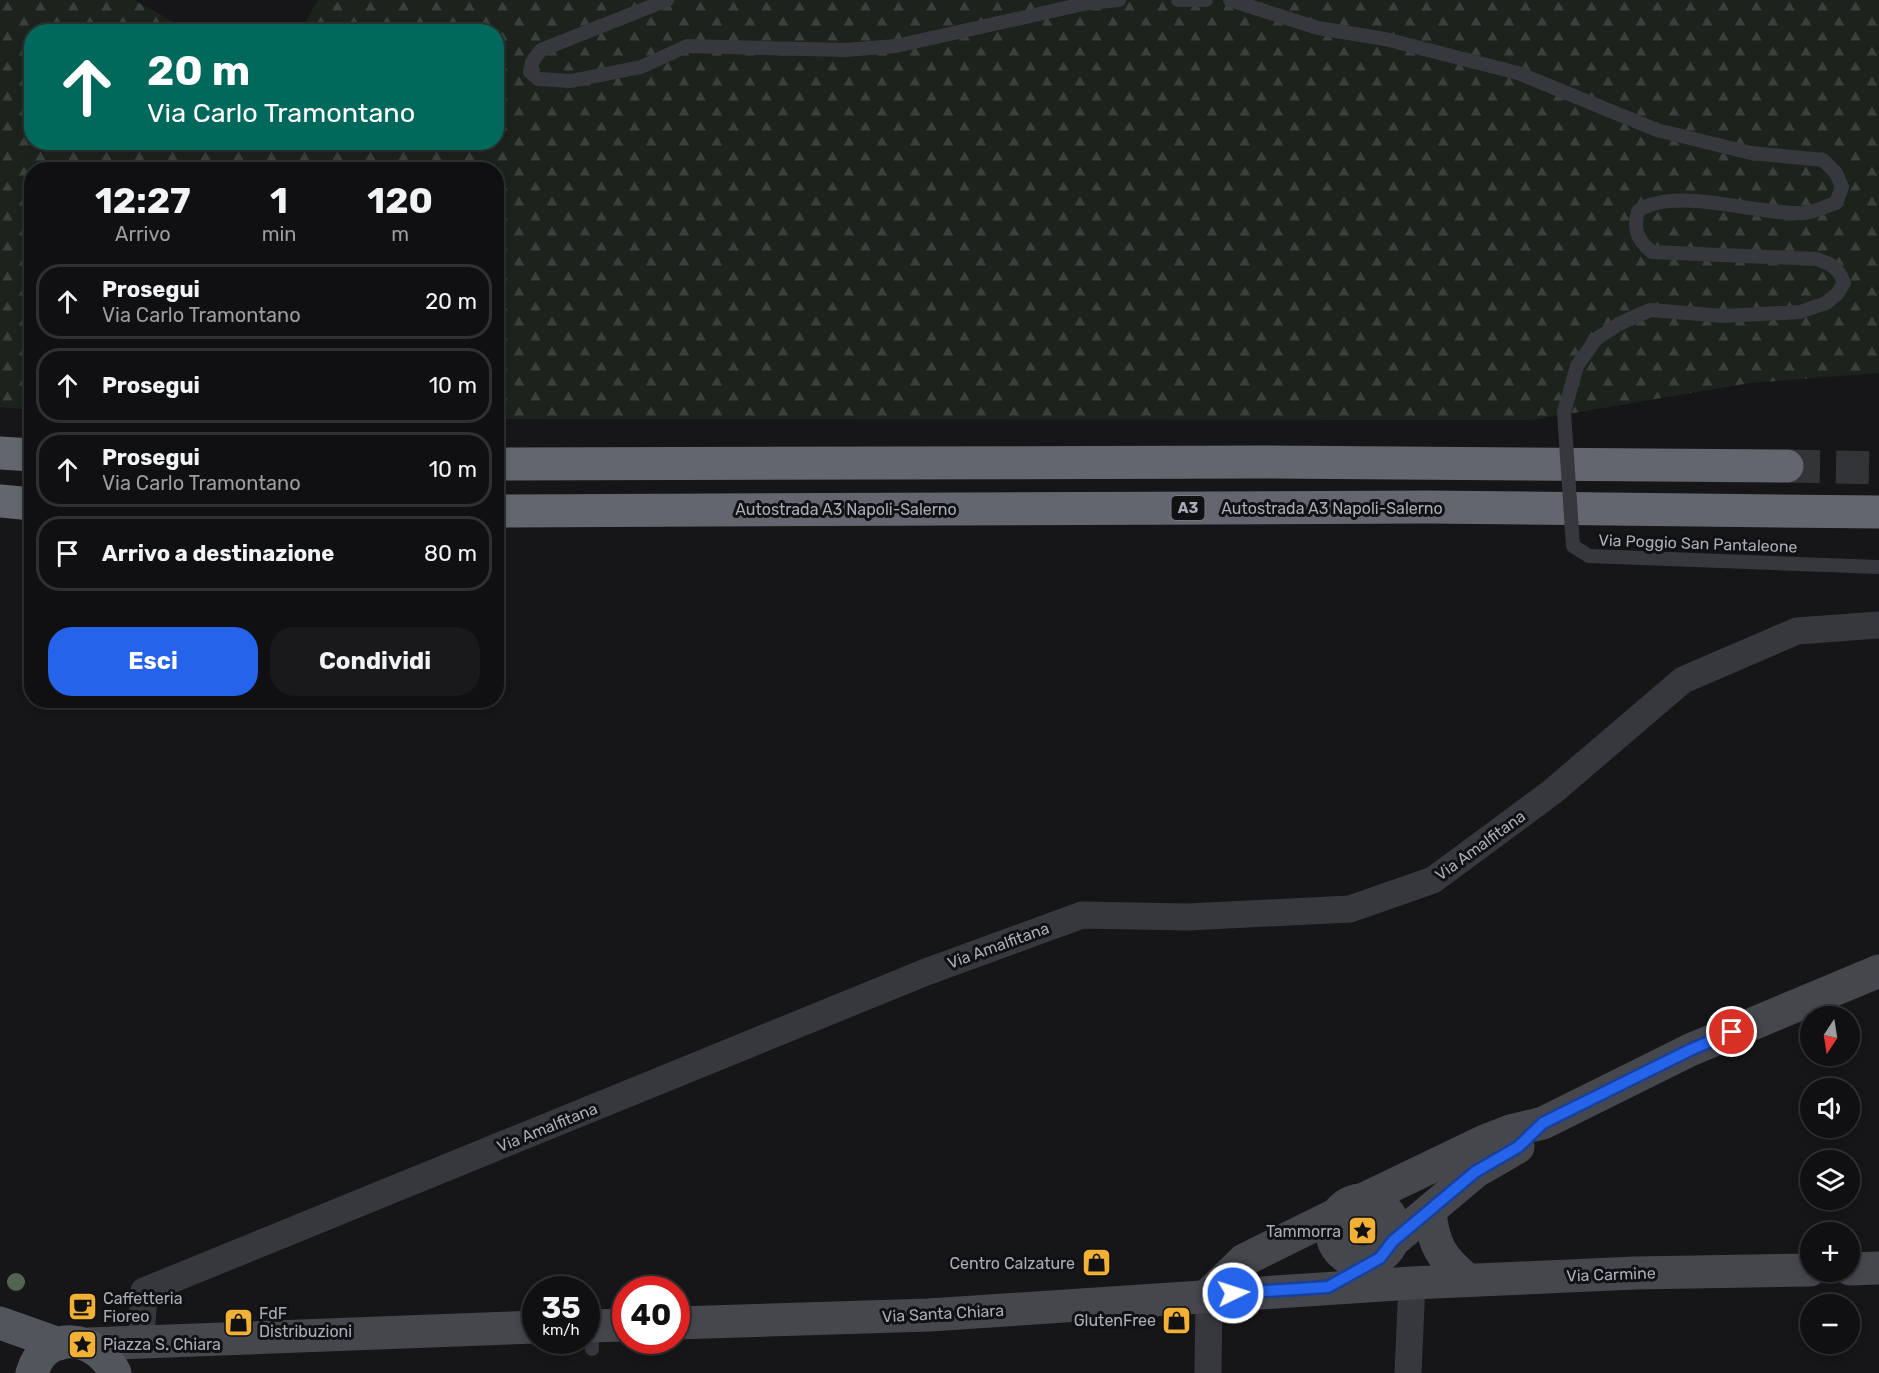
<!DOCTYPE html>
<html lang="it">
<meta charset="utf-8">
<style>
:root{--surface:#101012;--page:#19191b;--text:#f1f3f6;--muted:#9c9d9f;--line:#303032;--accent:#2563eb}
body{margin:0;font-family:Rubik,sans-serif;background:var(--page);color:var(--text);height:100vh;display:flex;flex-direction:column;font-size:22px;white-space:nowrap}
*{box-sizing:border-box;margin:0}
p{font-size:20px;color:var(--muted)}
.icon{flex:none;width:33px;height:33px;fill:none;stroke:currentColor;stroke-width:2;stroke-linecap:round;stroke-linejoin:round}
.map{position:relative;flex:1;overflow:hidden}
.drawer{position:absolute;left:24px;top:162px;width:480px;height:546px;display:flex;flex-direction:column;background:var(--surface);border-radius:24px;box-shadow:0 3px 9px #0003,0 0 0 2px var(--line)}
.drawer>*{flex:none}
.top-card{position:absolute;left:24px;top:24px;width:480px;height:126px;border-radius:24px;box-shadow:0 3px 9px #0003,0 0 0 2px var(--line);background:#00695c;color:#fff;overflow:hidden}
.needle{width:39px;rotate:192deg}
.tools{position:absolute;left:1800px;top:1006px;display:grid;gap:12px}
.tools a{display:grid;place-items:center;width:60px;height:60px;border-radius:50%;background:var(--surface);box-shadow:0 3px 9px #0003,0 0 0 2px var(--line);font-size:30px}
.speed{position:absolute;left:522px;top:1276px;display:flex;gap:12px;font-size:30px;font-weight:700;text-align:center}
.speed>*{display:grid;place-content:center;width:78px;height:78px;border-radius:50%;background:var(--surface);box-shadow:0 3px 9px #0003,0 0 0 2px var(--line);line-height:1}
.speed small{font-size:15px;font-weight:400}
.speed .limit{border:9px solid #d22;background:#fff;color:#111}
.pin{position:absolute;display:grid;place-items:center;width:51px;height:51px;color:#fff;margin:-26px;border:3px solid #fff;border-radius:50%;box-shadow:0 2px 6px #0007}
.me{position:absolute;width:66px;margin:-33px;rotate:86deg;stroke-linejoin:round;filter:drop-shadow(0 0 4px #0008)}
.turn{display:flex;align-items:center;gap:21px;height:126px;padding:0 24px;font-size:27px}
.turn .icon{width:78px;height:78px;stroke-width:2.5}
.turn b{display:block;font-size:42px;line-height:51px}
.eta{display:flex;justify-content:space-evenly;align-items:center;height:102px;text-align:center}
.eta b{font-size:36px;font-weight:700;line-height:42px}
.button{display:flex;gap:12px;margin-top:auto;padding:12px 24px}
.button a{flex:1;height:69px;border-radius:24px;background:var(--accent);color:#fff;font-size:24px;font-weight:700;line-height:69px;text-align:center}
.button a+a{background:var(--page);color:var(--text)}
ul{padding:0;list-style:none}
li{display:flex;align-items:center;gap:18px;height:75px;margin:0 12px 9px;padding:0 12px;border:3px solid var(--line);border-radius:24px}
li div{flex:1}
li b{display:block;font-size:22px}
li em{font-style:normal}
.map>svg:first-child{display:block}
.forest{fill:url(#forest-firs)}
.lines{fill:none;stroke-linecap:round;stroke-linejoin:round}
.highway-tunnel{stroke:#333438;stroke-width:33;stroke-dasharray:33 16;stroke-linecap:butt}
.lane{stroke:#37383d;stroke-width:14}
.street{stroke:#37383d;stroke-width:27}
.secondary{stroke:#45474d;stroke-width:33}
.primary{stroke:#53555c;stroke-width:33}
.highway{stroke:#63666e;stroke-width:33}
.lane-bridge{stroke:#37383d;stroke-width:14}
.tree{fill:#506452}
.route-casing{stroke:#184099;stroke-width:15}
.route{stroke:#2563eb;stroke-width:10}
.labels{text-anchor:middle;stroke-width:6;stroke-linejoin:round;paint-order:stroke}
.shield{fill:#111113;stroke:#7b7e86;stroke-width:1.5}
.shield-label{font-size:15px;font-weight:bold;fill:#a8adb8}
.street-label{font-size:16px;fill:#a8adb8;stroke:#111113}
.poi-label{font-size:16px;fill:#a8adb8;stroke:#111113;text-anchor:end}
</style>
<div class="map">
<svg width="1879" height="1373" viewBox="0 0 1879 1373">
<defs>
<pattern id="forest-firs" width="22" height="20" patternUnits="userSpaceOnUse" patternTransform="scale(1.5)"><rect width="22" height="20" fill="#1c231d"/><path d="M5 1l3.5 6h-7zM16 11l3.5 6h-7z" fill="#3a403c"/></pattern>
</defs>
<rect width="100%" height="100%" fill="#161618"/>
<polygon class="forest" points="0,0 134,0 190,31 32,32 32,142 496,142 496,32 300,31 318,0 1879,0 1879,373 1750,383 1532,420 497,419 496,170 32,170 31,410 0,407"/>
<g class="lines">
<polyline class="highway-tunnel" points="1787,466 1879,468"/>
<g class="lane">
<polyline points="667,0 541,50 532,62 530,72 538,79 571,81 641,67 687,46 846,50 896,46 1088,3 1119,0"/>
<polyline points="1178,0 1206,0"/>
<path d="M1230,0l88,28 67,11 133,34 139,57 94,23 72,7 13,13 6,14 -6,16c-10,3 -21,9 -31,10 -47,3 -129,-28 -167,-2 -5,18 -1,29 14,41l165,7c14,5 22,9 27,24l-7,11 -11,9 -26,9 -76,4 -74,-6 -31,14 -23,15 -19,27 -13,46"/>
<polyline points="1589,556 1879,567"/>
<polyline points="592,1326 592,1349"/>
</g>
<g class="street">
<polyline points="141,1342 144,1291 926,972 1082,915 1188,917 1350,909 1433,880 1552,792 1683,680 1797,631 1879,625"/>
<polyline points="1208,1373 1209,1294"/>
<polyline points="1408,1373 1412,1283"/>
</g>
<g class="secondary">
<circle cx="1363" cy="1231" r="31"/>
<polyline points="1362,1200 1487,1140 1510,1131 1543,1123 1690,1050 1879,971"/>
<path d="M1430,1211c3,34 11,47 38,69"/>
<polyline points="1393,1241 1475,1172 1518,1147"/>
<polyline points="1850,1269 1879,1268"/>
<polyline points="1209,1294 1244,1260 1337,1214"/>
<polyline points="676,1323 929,1315 1412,1283 1635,1273 1810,1270"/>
<polyline points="586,1326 626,1325"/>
<polyline points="89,1344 536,1327"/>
</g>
<g class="primary">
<polyline points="0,1323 59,1344"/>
<path d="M32,1373c13,-45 66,-38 83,0"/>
</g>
<g class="highway">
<polyline points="0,453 32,455"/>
<polyline points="496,464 1266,462 1787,466"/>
<polyline points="0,501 32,504"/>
<polyline points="496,511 1428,507 1879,512"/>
</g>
<polyline class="lane-bridge" points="1564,412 1573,546 1589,556"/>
</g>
<circle class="tree" cx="16" cy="1282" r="9"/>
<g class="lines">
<defs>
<polyline id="route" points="1233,1293 1328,1287 1380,1258 1393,1241 1475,1172 1518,1147 1543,1123 1690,1050 1732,1032"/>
</defs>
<use href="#route" class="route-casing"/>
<use href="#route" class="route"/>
</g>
<defs>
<symbol id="sight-square" viewBox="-11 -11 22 22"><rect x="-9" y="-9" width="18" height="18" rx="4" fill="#f2b134" stroke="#111113"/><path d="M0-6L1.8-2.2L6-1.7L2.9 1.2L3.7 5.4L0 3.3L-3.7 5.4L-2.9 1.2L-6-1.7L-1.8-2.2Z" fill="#111"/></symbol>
<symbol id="shop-square" viewBox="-11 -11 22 22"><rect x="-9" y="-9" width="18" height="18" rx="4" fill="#f2b134" stroke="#111113"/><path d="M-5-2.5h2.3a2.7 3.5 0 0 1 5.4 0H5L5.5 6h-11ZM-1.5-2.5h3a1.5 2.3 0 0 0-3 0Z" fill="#111"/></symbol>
<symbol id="cafe-square" viewBox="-11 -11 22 22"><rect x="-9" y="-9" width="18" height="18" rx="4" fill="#f2b134" stroke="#111113"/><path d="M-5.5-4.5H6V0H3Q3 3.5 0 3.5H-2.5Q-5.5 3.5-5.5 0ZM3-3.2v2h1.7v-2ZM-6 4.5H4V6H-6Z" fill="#111"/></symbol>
</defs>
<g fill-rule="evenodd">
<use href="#sight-square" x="1346" y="1214" width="33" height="33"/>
<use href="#shop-square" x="1080" y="1246" width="33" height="33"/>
<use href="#cafe-square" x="66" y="1290" width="33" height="33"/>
<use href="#shop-square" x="1160" y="1304" width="33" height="33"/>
<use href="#shop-square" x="222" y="1306" width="33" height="33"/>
<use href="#sight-square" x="66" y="1328" width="33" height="33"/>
</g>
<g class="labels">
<rect class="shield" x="1171.5" y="496" width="33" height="24" rx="4.5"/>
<g class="shield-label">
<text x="1188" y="513">A3</text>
</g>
<g class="street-label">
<text x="1332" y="514">Autostrada A3 Napoli-Salerno</text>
<text x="846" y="515">Autostrada A3 Napoli-Salerno</text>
<text transform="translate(1698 543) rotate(2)" y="6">Via Poggio San Pantaleone</text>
<text transform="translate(1480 845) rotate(-36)" y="6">Via Amalfitana</text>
<text transform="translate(998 945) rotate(-20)" y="6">Via Amalfitana</text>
<text transform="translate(547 1127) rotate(-22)" y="6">Via Amalfitana</text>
<text transform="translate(1611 1274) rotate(-2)" y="6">Via Carmine</text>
<text transform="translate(943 1313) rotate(-3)" y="6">Via Santa Chiara</text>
</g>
<g class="poi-label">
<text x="1341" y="1237">Tammorra</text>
<text x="1075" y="1269">Centro Calzature</text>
<text x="103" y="1304" text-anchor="start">Caffetteria<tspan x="103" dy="18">Fioreo</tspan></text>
<text x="259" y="1319" text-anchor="start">FdF<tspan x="259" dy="18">Distribuzioni</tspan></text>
<text x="1156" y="1326">GlutenFree</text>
<text x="103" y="1350" text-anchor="start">Piazza S. Chiara</text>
</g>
</g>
</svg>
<div class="tools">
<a><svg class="needle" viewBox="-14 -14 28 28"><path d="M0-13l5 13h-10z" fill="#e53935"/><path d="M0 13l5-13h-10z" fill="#9c9d9f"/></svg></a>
<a><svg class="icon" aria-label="sound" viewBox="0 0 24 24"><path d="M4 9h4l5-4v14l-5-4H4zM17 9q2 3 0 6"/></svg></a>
<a><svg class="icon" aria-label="layers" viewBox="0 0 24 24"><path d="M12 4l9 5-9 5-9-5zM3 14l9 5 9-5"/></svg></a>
<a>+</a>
<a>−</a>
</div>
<div class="speed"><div>35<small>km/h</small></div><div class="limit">40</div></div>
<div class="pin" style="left:1732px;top:1032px;background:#d93025"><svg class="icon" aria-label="arrive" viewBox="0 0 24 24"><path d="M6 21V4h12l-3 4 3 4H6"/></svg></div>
<svg class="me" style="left:1233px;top:1293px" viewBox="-20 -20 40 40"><circle r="17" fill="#2563eb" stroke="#fff" stroke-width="3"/><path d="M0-11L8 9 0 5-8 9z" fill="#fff"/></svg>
<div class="top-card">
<div class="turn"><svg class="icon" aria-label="ahead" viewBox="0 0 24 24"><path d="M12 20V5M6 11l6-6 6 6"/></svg><div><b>20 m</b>Via Carlo Tramontano</div></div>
</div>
<section class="drawer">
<div class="eta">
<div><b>12:27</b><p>Arrivo</p></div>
<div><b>1</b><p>min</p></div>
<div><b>120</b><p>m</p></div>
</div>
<ul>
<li><svg class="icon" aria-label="ahead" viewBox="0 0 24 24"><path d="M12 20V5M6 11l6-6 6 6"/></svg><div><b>Prosegui</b><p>Via Carlo Tramontano</p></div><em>20 m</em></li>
<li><svg class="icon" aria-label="ahead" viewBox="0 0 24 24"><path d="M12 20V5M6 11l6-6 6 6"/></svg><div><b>Prosegui</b></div><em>10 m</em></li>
<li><svg class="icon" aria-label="ahead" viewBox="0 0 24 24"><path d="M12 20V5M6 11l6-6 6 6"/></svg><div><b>Prosegui</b><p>Via Carlo Tramontano</p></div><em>10 m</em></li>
<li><svg class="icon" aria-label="arrive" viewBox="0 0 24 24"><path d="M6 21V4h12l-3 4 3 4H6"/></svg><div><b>Arrivo a destinazione</b></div><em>80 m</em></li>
</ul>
<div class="button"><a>Esci</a><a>Condividi</a></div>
</section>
</div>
